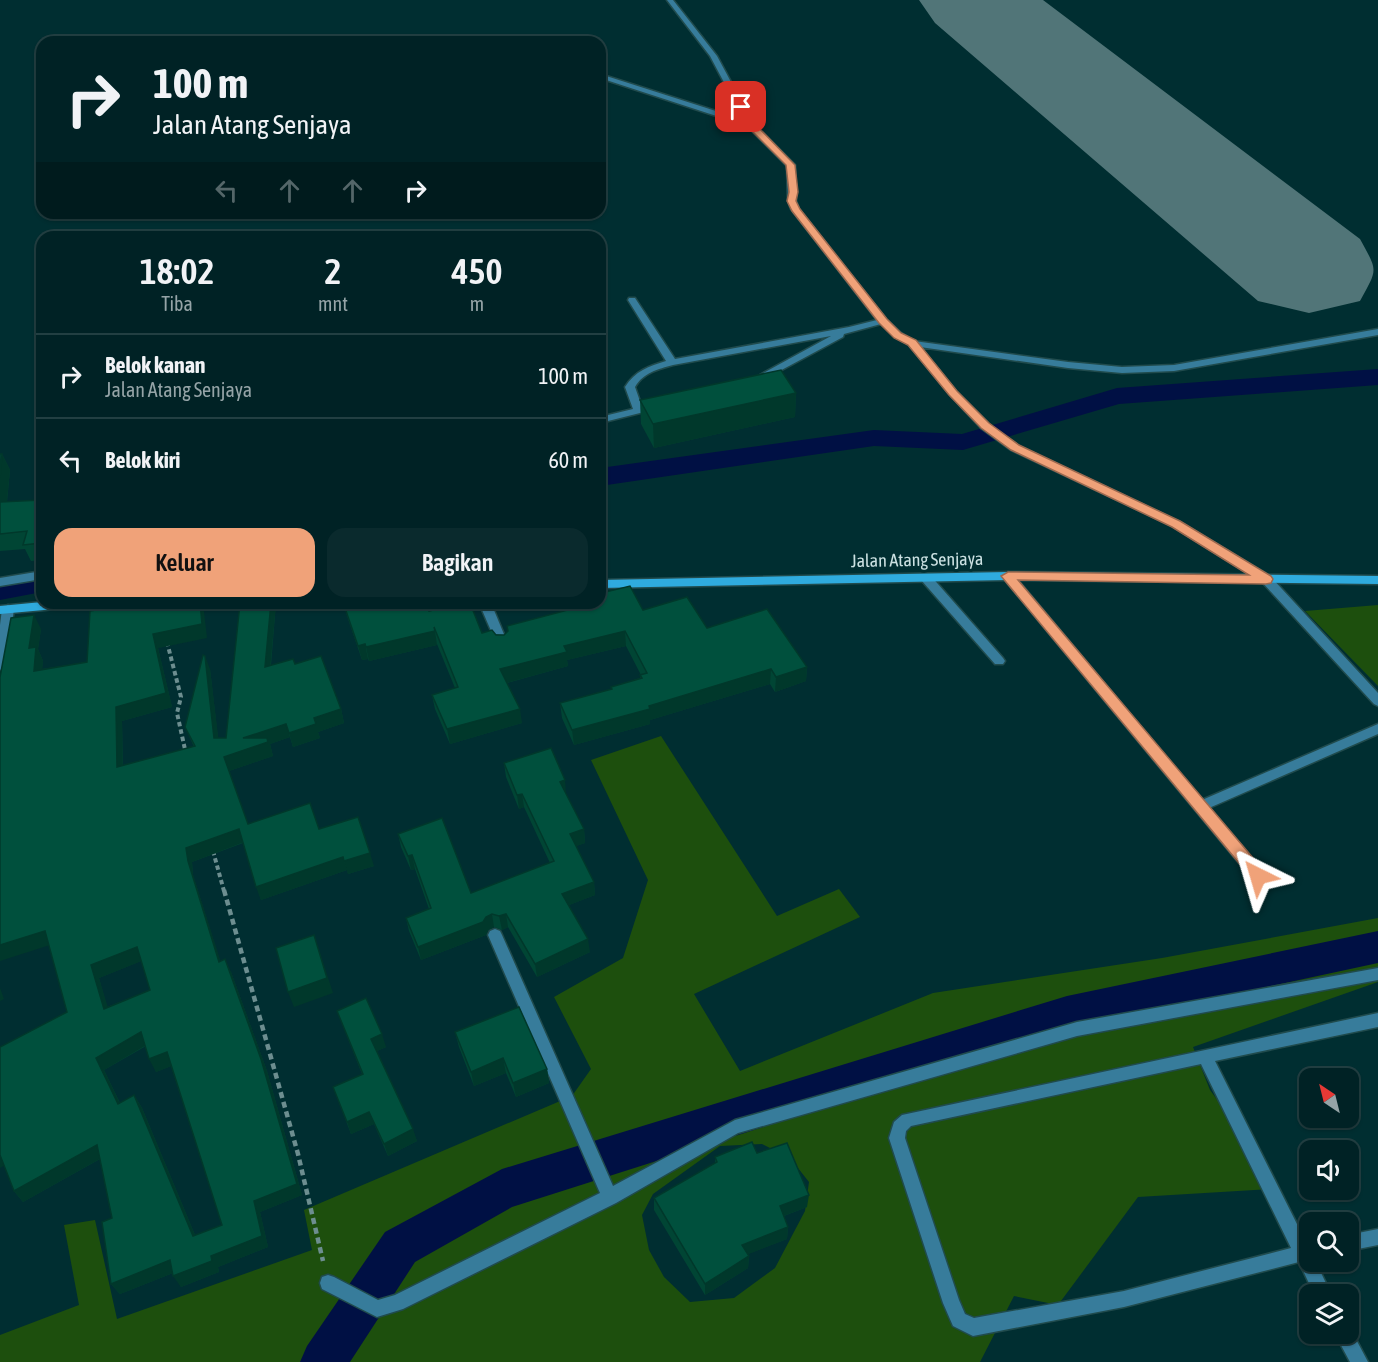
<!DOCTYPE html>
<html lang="id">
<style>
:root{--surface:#002225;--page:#0a2a2d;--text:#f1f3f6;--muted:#95a4a7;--line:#223f42;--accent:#f0a279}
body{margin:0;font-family:"Asap Condensed",sans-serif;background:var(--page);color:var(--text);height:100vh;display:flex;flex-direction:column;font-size:22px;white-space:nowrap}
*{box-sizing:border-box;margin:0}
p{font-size:20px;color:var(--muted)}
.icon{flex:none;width:33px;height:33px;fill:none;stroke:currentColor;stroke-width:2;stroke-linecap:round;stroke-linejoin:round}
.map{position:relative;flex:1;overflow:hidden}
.details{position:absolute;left:36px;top:231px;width:570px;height:378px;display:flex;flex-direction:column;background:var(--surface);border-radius:18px;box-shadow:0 2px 4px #0004,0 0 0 2px var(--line)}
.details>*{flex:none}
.hud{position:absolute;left:36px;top:36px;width:570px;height:183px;border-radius:18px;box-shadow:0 2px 4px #0004,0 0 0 2px var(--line);background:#002225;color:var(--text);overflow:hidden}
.needle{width:39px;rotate:325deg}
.controls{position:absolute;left:1299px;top:1068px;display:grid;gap:12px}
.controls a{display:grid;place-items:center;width:60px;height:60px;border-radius:12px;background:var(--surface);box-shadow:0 2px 4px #0004,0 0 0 2px var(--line);font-size:30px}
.pin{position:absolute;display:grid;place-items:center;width:51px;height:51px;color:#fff;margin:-26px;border-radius:12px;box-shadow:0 3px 9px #0006}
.me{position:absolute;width:66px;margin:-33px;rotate:320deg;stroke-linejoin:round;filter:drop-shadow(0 0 4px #0008)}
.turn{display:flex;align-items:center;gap:21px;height:126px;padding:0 18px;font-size:27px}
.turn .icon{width:78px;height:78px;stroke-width:2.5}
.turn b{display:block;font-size:42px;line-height:51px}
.lanes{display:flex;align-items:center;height:57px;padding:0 18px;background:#0003;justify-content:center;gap:30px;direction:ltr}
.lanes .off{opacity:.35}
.eta{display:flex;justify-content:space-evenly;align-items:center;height:102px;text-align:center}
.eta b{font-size:36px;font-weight:600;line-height:42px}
.primary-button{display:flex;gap:12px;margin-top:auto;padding:12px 18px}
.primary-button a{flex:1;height:69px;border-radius:18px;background:var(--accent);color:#111;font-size:24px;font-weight:600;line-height:69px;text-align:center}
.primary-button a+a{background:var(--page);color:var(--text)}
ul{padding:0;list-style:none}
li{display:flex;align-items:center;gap:18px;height:84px;padding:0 18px;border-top:2px solid var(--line)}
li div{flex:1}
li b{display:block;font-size:22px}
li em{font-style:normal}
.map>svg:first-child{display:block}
.green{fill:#1d4f0d;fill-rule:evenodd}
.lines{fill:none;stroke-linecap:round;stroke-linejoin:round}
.canal{fill:#001044;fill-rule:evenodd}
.runway{fill:#517578;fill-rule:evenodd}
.service-casing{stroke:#204b4d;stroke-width:3}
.minor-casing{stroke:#204b4d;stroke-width:3}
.secondary-casing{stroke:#204b4d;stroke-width:3}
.path-far1{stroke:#6d8e90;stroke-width:4;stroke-dasharray:4.5 3;stroke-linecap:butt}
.path{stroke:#6d8e90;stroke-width:4.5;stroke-dasharray:6 4;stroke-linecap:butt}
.service{fill:#377c9b;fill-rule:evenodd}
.minor{fill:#377c9b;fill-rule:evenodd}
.secondary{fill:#2fabde;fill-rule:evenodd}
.wall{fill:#004534;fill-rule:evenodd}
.shaded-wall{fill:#00382b}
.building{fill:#00503d;stroke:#00382b;stroke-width:1.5;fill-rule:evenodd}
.route{fill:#f0a279;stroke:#9c694f;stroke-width:1.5}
.labels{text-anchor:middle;stroke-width:6;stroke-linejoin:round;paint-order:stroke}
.street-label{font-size:18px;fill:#cbe1e2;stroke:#002e31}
</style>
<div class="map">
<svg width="1378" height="1362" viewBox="0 0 1378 1362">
<rect width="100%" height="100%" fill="#002e31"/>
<g class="green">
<polygon points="1378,605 1378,686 1305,611"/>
<path d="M661,736l116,180 62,-27 21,28 -166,77 46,77 193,-78 229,-35 216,-40v64l-185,65 17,43 42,57 19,42 -133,8 -80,108 -44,-9 -34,66h-980v-27l79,-30 -15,-80 31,-5 22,99 195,-69 -8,-40 268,-114 19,-27 -37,-72 69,-39 25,-78 -57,-120zM762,1144l28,14 19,24 -4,29 -30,57 -41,30 -44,4 -26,-25 -15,-27 -7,-35 11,-21 67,-48z"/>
</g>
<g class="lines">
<g class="canal">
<polygon points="1378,369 1378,385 1119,404 963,450 874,446 600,486 600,468 874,430 962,434 1117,388"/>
<polygon points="42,572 42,592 0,600 0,580"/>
<polygon points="1378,931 1378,963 1067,1030 512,1207 415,1262 350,1362 300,1362 307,1346 385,1232 502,1169 1067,996"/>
</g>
<path class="runway" d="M919,0h124l317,239c18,33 18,29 0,62l-51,12 -51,-12 -323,-278z"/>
<defs>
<g id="service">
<path d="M667,0h6l44,56 36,67 42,42 1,36 3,8 87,110 15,14 13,8 154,21 54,5 52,-2 204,-36v6l-204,36 -52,2 -54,-5 -148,-21 36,44 33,33v4h-8l-31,-33 -41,-50 -14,-8 -14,-13 -37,10 -1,3 -82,44 -5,-3 2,-2 73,-40 -158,29c-15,4 -30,8 -38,22l7,20h6v4l-48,12v-6l33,-8 -8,-22c10,-16 24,-21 41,-26l-38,-61 1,-2h6l40,61 174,-32 28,-7 -86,-111 -3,-8 -1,-35 -40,-40 -147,-48v-4l144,46 -34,-64z"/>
<polygon points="1008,572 1012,573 1202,800 1378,724 1378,734 1209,808 1263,872 1265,876 1263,880 1258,882 1253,880 1004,579 1002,576"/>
<polygon points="926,574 930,575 1003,658 1005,661 1003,664 995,664 922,581 920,578"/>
</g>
<g id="minor">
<polygon points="985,423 1019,446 1180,522 1270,576 1378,693 1378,706 1374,704 1262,582 1172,526 1011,450 981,428 981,424"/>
<polygon points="42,571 42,579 0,586 0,578"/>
<polygon points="479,603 491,603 508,644 506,647 498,647"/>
<polygon points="8,605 14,609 6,666 0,670 0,625 2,609"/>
<polygon points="495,929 500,931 502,935 613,1186 735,1120 1077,1022 1378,968 1378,980 1077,1036 738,1133 616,1203 403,1309 377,1317 322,1289 320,1283 322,1277 328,1275 334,1277 378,1300 395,1295 600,1193 488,935 490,931"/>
<path d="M1378,1013v14l-163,34 92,183 3,-1v19h6l15,32h-17l-15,-32 -175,45 -151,29 -20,-10 -10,-23 -54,-165 5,-16 8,-7zM1201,1064l90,184 -167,43 -150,27 -9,-4 -6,-14 -54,-162 1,-7 5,-5z"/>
<polygon points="1378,1229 1378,1245 1348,1251 1348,1235"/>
<polygon points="1348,1327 1350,1328 1368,1362 1350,1362 1335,1334 1348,1334"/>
</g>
<g id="secondary">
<polygon points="1008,572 1378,576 1378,584 1008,580 600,588 600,580"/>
<polygon points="42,602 83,603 77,607 0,614 0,606"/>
</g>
</defs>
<use href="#service" class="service-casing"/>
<use href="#minor" class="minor-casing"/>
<use href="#secondary" class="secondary-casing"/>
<g class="path-far1">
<polyline points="167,642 181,697 177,713 186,754"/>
<polyline points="213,851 224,891"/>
</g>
<polyline class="path" points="224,890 298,1154 323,1261"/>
<use href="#service" class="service"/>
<use href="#minor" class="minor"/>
<use href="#secondary" class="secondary"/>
</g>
<g class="wall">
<polygon points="796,393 795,417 654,448 641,424 640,400"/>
<polygon points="0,454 2,454 10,470 7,502 42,500 42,560 31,561 25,549 0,551"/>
<polygon points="606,592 643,610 707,628 807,667 806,681 775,692 770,684 650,720 650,724 574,745 562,718 560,703 611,689 611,687 640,678 641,675 626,646 567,660 568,666 507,683 522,723 450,744 435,709 432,695 455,688 437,644 437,645 369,661 368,659 362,660 348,619 344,605 429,611 482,633 504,635 579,607 577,603 600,603"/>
<path d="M240,603h36l-5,62 24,-1 46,45 3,14 -26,9 2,6 -27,9 -3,-10 -20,7 3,12 -44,15 19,53 71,5 55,37 -26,8 -1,-4 -86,30 -18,-57 -51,19 1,13 27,86 11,11 36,99 35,124 -42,17 8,35 -50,20 1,5 -38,15 -8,-14 -53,21 -9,-10 1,-66 -12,-59 -77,43 -9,-11 53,-179 -67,-335 41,-48 -3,20 5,12 -1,8 45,-7 120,-24 -49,10 14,59 -50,14 1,44 71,-18 -9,-20 25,-58 8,69h8zM141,961l9,29 -43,17 -8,-29zM146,1046l10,26 15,-6 51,159 -27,10 -53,-127 -8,-13 -14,8 -16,-33z"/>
<polygon points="504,763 566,794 584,829 585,843 576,846 594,882 595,895 569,905 590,952 537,977 508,927 502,930 494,927 488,930 486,935 421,960 409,931 406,918 429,909 415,869 411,870 401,847 398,834 471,893 550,863 524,807 519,809 506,777"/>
<polygon points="337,1011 386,1047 377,1051 417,1141 388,1156 374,1124 351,1134 333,1087 362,1074"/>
<polygon points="455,1032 547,1069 549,1083 516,1097 506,1073 474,1086 459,1047"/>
<polygon points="757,1153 807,1207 784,1216 788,1227 787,1239 748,1254 749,1256 748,1268 705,1295 654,1210 654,1198 715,1163 715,1157"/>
</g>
<g class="shaded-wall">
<polygon points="796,393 795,417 654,448 653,424"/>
<polygon points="2,454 10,470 5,519 0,508 0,478"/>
<polygon points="200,603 203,603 207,638 158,648 172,707 122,721 123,781 117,767 116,707 153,634"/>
<polygon points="271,603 276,603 269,681 265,667"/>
<polygon points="34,615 41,629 38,649 43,661 41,685 34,671 29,648"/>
<polygon points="435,631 437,645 369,661 366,647"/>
<polygon points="625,631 626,646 567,660 568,666 503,684 500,669 564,646"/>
<polygon points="365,644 368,659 362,660 358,646"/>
<polygon points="205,656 210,669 220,752 214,738"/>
<polygon points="807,667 806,681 775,692 776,677"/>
<polygon points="771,669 770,684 650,720 650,724 574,745 572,730"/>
<polygon points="341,709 344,723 318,732 320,738 293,747 289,733 314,718"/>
<polygon points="520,709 522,723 450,744 447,729"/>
<polygon points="286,724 290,737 270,744 273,756 229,771 224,757 243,738"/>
<polygon points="565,780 566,794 560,782"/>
<polygon points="522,794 524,807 519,809 517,795"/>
<polygon points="239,829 244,842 192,862 193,875 225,975 219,962 188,861 186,848"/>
<polygon points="584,829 585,843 571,848 570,834"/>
<polygon points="370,853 374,866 348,874 344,861"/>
<polygon points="412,855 415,869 411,870 408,856"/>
<polygon points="343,857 347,870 261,900 256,887"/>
<polygon points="594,882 595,895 564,907 562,894"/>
<polygon points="492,914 494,927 488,930 486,935 421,960 418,947"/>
<polygon points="506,914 508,927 502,930 499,916"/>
<polygon points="45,931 53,944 0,961 0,945"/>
<polygon points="588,939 590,952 537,977 535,964"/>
<polygon points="137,947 144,960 99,978 112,1021 104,1009 91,965"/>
<polygon points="319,950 333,993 294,1007 288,992"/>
<polygon points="225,959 231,972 267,1071 302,1195 260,1212 268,1247 218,1267 219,1272 181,1287 173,1276 211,1256 254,1201"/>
<polygon points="0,988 4,999 0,1001"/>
<polygon points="141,1032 148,1044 104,1070 126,1116 118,1104 96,1058"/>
<polygon points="382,1034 386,1047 375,1052 371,1039"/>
<polygon points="167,1052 174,1065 156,1072 149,1059"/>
<polygon points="503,1058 506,1073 474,1086 471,1072"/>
<polygon points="547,1069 549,1083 516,1097 513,1083"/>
<polygon points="134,1095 142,1108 200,1247 193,1236"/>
<polygon points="369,1112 374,1124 351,1134 347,1122"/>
<polygon points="413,1129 417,1141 388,1156 384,1144"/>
<polygon points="97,1145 105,1156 23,1202 14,1191"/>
<polygon points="0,1153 8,1163 0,1168"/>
<polygon points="809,1195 807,1207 778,1218 780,1206"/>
<polygon points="788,1227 787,1239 741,1257 742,1245"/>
<polygon points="749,1256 748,1268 705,1295 705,1284"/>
<polygon points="170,1260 178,1271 120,1294 111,1284"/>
</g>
<g class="building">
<polygon points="781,370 796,393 653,424 640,400"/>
<polygon points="0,454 2,454 0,478"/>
<polygon points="42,500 42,543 23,545 27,531 0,534 0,502"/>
<polygon points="600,580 606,592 630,586 643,610 687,597 707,628 767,609 807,667 776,677 771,669 649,706 650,709 572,730 560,703 612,689 611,687 642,678 640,675 647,673 625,631 564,646 567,652 500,669 520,709 447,729 432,695 458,687 434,627 435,631 366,647 365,644 358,646 344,605 351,603 426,603 429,611 461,603 470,603 482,633 492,630 496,635 504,635 508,631 507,626 583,606 582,603 600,603"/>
<path d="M136,603h64l2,21 -49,10 13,59 -50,14 1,60 78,-21 -10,-19 18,-72 2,1 9,82h12l14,-135h31l-6,64 28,-8 2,5 26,-8 20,53 -27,9 2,6 -27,9 -3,-9 -43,14h24l1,4 -44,15 24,67 62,-21 9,26 39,-12 12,36 -26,8 -1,-4 -87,30 -17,-58 -53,19 2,13 31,101 6,-3 36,100 36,125 -43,17 8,35 -51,20 1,5 -39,15 -3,-16 -59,24 -9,-62 10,-4 -15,-73 -83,46 -14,-36v-108l67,-35 -22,-81 -45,14v-268l11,-59 23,-3 -5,33 7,-1 -2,24 53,-9 3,-51zM137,947l13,43 -46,19 -13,-44zM141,1032l8,27 18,-7 55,173 -29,11 -59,-141 -16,9 -22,-46z"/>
<polygon points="551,748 565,780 560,782 584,829 570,834 594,882 562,894 588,939 535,964 506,914 499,916 492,914 486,917 483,922 418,947 406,918 431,908 412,855 408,856 398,834 442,818 471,893 554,861 522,794 517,795 504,763"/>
<polygon points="314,935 327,978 288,992 276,948"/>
<polygon points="366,998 382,1034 371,1039 413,1129 384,1144 369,1112 347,1122 333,1087 363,1074 337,1011"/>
<polygon points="519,1007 547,1069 513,1083 503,1058 471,1072 455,1032"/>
<polygon points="752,1142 757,1153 787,1143 809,1195 780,1206 788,1227 742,1245 749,1256 705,1284 654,1198 717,1162 715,1157"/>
</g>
<polygon class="route" points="738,105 744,105 754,123 795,165 798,192 796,201 800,209 887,319 901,333 916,340 957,391 989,423 1019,445 1180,521 1271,576 1273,579 1271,583 1266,584 1018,580 1264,871 1266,876 1264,880 1258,882 1253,880 1001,576 1008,572 1249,575 1172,527 1011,450 981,428 949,395 908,345 894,338 879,323 792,211 787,201 789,192 786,165 747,126 737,107"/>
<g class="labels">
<g class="street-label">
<text transform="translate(917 560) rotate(-1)" y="6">Jalan Atang Senjaya</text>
</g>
</g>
</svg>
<div class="controls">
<a><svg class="needle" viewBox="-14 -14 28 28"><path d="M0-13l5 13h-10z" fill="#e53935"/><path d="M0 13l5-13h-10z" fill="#95a4a7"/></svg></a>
<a><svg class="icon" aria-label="sound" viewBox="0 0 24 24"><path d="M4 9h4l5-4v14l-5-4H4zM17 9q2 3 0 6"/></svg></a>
<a><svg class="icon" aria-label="search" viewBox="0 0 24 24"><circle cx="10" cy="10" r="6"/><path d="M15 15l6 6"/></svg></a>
<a><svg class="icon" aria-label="layers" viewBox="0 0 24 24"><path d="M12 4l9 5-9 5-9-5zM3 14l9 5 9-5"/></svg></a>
</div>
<div class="pin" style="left:741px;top:107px;background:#d93025"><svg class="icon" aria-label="arrive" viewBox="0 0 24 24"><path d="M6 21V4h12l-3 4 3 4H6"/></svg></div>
<svg class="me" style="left:1258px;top:876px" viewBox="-20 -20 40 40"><path d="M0-17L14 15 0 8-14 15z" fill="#f0a279" stroke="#fff" stroke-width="4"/></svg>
<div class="hud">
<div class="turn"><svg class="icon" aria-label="right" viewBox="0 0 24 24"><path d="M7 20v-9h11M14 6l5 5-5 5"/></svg><div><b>100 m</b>Jalan Atang Senjaya</div></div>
<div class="lanes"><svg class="icon off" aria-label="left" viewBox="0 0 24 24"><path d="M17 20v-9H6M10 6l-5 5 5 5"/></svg><svg class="icon off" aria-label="ahead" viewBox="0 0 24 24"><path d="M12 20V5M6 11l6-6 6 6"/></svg><svg class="icon off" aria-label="ahead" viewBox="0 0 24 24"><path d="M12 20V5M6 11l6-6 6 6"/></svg><svg class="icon" aria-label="right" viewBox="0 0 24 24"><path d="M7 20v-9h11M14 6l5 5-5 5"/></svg></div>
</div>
<section class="details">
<div class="eta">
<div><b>18:02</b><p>Tiba</p></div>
<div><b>2</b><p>mnt</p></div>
<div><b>450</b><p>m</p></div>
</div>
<ul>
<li><svg class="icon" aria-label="right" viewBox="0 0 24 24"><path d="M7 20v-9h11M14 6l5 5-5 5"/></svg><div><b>Belok kanan</b><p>Jalan Atang Senjaya</p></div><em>100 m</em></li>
<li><svg class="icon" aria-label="left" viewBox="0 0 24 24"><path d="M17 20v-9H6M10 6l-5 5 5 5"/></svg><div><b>Belok kiri</b></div><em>60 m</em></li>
</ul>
<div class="primary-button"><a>Keluar</a><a>Bagikan</a></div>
</section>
</div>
